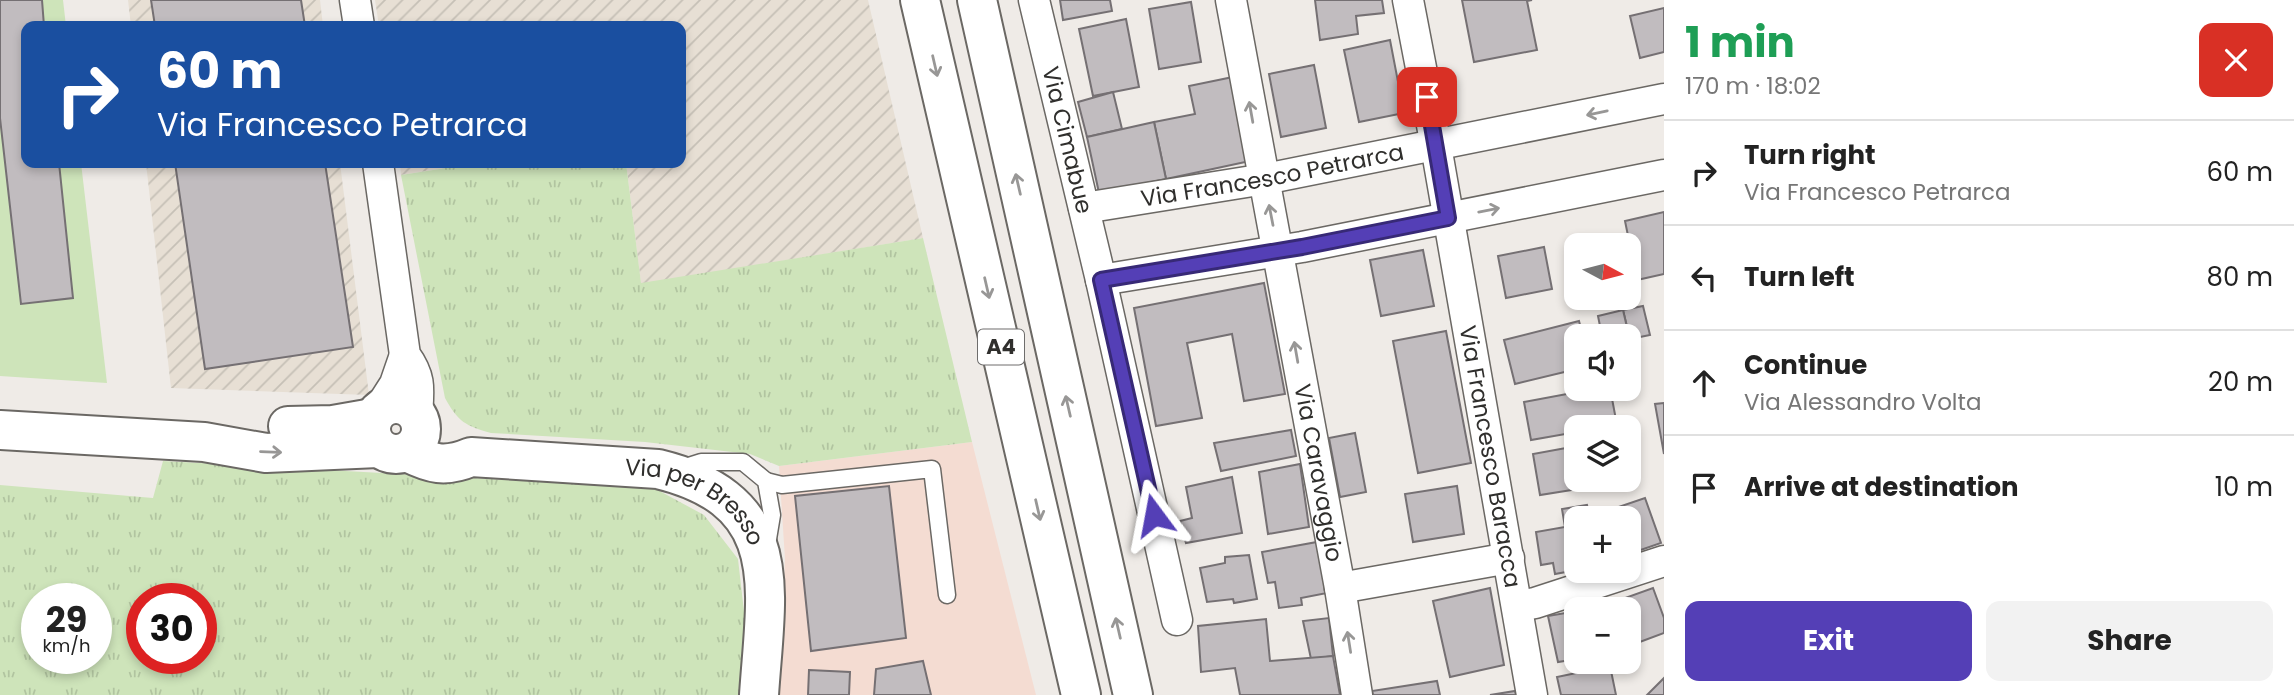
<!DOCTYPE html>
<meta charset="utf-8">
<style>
:root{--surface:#fff;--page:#f2f2f2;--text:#222;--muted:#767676;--line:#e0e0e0;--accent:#543fb6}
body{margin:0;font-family:Poppins,sans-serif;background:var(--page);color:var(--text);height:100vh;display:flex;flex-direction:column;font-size:26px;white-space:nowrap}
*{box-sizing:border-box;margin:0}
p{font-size:23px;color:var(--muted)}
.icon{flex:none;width:38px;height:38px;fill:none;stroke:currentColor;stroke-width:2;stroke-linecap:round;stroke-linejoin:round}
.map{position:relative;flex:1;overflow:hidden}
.side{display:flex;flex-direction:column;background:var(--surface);width:630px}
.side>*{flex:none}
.top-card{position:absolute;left:21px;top:21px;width:665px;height:147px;border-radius:14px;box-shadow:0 4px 10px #0003;background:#1a4fa0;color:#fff;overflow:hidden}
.needle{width:46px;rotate:97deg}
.fabs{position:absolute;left:1564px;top:233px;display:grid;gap:14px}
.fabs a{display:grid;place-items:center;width:77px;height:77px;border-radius:14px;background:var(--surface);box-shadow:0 4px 10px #0003;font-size:35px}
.speed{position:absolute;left:21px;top:583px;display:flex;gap:14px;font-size:35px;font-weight:700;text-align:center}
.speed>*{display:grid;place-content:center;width:91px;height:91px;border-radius:50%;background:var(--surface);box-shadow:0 4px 10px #0003;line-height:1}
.speed small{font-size:18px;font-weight:400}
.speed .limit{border:10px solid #d22;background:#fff;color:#111}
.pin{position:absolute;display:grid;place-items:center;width:60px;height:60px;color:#fff;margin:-30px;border-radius:14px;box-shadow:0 4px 10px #0006}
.me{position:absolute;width:77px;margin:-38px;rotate:347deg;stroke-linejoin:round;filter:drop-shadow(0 0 5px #0008)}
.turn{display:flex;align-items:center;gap:24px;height:147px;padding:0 21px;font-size:32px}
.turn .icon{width:91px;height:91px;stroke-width:2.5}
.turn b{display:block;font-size:49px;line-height:60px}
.round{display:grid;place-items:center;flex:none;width:74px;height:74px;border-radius:14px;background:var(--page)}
.overview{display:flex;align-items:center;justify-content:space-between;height:119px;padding:0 21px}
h1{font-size:42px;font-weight:700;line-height:52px;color:#1e9e55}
.primary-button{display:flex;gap:14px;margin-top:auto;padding:14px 21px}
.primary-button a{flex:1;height:80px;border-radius:14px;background:var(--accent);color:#fff;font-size:28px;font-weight:700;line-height:80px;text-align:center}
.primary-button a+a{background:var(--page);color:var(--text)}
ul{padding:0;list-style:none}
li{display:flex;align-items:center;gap:21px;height:105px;padding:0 21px;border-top:2px solid var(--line)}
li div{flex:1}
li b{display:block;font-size:26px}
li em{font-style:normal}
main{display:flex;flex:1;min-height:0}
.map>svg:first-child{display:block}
.commercial{fill:#f4dcd2}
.industrial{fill:url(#industrial-furrows)}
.park{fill:url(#park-tufts);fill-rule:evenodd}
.garden{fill:#cee4ba}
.building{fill:#c1bcbf;stroke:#757073;stroke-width:2}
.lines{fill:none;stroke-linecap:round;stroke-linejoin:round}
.service-casing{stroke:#6b6864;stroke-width:19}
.minor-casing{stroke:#6b6864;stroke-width:33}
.tertiary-casing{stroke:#6b6864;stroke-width:42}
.motorway-casing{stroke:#6b6864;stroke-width:42}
.service{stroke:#fff;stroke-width:16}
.minor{stroke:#fff;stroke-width:30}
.tertiary{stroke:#fff;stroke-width:38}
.motorway{stroke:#fff;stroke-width:38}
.oneway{stroke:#989796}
.route-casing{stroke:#372976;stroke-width:18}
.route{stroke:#543fb6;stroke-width:12}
.labels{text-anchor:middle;stroke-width:5;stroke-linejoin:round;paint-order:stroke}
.shield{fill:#fff;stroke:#6e6d6c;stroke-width:2}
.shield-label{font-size:21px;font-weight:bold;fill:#302f2d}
.street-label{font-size:23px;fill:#302f2d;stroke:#fff}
</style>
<main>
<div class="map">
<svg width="1664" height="695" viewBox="0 0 1664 695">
<defs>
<pattern id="industrial-furrows" width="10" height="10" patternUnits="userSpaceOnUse" patternTransform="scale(1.75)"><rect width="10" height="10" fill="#e7dfd4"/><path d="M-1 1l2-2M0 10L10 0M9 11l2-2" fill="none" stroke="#c6c0b6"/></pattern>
<pattern id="park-tufts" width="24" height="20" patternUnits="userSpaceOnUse" patternTransform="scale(1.75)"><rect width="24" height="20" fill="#cee4ba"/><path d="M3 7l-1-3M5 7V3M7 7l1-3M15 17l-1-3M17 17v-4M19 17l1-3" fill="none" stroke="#b1c4a0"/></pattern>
</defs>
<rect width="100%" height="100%" fill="#efebe7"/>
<polygon class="commercial" points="972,442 1036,695 779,695 785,559 779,466"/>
<g class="industrial">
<polygon points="128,0 320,0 323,26 131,26"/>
<polygon points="375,0 868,0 923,238 641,284 626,163 681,163 681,26 379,26"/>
<polygon points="146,163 340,163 369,395 171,388"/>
<polygon points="400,163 478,163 401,175"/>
</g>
<g class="park">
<path d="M478,163h148l15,120 282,-45 49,204 -193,24 -29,-12 -105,-12 -154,-9c-25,-7 -33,-11 -46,-35l-44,-223z"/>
<path d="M163,461l491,27 50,27 34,44 9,79 -4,57h-743v-210l153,13zM37,598h59v60h-59zM142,598h59v60h-59z"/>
</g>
<polygon class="garden" points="0,0 63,0 66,26 26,26 26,163 81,163 107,383 0,376"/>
<g class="building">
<polygon points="0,0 42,0 44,26 26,26 26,163 59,163 73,298 21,304 0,118"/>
<polygon points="151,0 301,0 305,26 155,26"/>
<polygon points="1060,0 1110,0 1112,11 1063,20"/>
<polygon points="1315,0 1382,0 1384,13 1356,16 1358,34 1320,40"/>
<polygon points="1462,0 1532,0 1527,1 1537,50 1474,62"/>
<polygon points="1191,2 1201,62 1159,69 1149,9"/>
<polygon points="1664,8 1664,52 1640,58 1630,16"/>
<polygon points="1126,19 1139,87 1093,96 1079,29"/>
<polygon points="1390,40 1404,113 1359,122 1344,50"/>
<polygon points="1314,65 1326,128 1281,137 1269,74"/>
<polygon points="1233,77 1250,161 1166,179 1154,122 1195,114 1189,86"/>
<polygon points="1113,92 1122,129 1087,137 1078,102"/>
<polygon points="1154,122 1166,179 1099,193 1087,137"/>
<polygon points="175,163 325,163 353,347 205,369"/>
<polygon points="1664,212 1664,274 1637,280 1625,221"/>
<polygon points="1544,247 1552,289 1506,298 1498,256"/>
<polygon points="1423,250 1434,306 1381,316 1370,260"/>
<polygon points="1264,283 1285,394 1244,401 1232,334 1187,343 1202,418 1156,426 1134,308"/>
<polygon points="1643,306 1650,335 1630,339 1623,310"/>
<polygon points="1623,310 1629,336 1602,336 1598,316"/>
<polygon points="1579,321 1583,336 1577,336 1577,344 1572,346 1577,369 1515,384 1504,340"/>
<polygon points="1446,331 1471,463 1418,473 1393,341"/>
<polygon points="1629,338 1636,369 1629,370"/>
<polygon points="1599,388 1610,388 1617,425 1577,427 1577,432 1531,440 1524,402"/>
<polygon points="1664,403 1664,454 1655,404"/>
<polygon points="1291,430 1296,456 1221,471 1214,443"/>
<polygon points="1355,433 1366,492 1340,497 1329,438"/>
<polygon points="1577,446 1577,480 1596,480 1597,486 1540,495 1533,454"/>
<polygon points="1300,464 1309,527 1268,534 1259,472"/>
<polygon points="1232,477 1242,533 1186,543 1180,521 1192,518 1186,487"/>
<polygon points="889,486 906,638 811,651 795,496"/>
<polygon points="1457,486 1464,534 1413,542 1405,494"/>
<polygon points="1645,498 1661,543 1629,554 1629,518 1600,518 1598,514"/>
<polygon points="1587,505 1590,518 1577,518 1577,570 1555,574 1553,563 1541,565 1536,532 1565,527 1562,509"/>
<polygon points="1317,542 1327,593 1301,598 1302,605 1279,608 1275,582 1268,583 1262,552"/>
<polygon points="1249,555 1257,599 1234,603 1233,599 1207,602 1200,568 1225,563 1225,557"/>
<polygon points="1490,588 1504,665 1450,677 1433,601"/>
<polygon points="1653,588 1664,618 1664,633 1629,646 1629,609 1613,609 1611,603"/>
<polygon points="1577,611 1577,659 1558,662 1548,616"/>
<polygon points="1329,618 1333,656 1311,659 1303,621"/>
<polygon points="1266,619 1270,661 1333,656 1340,695 1240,695 1235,668 1201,672 1198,626"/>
<polygon points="923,661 931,695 874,695 876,669"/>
<polygon points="1610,666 1616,695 1561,695 1557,677"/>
<polygon points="809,670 850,672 849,695 808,695"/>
<polygon points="1664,678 1664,695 1647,695"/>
<polygon points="1437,681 1440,695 1373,695 1372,691"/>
<polygon points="1515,691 1516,695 1490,695"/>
</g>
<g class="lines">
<defs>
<g id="service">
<polyline points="679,469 701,462 743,462 766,481 772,515 767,545"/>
<polyline points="766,481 782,485 932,469 947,595"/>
</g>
<g id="minor">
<polyline points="355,0 359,26"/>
<path id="s1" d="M1034,0l67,280 76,340"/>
<path id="s2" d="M1231,0l109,588 17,107"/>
<path id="s3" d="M1408,0l28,146 96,549"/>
<path d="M378,163l27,192c16,22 14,33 12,60"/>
<path id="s4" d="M1084,208l181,-29 399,-80"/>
<polyline points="1101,280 1302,247 1664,175"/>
<polyline points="379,409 395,384 405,355"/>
<polyline points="1340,588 1509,558"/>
<polyline points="1518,606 1535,603 1664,561"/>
</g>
<g id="tertiary">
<circle cx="396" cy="429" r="25"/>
<polyline points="288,426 333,425 373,418"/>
<polyline points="0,430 204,442 266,453 378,448"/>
<path id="s5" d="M407,452c24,12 38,16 64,5l187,12c131,32 108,120 101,226"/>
</g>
<g id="motorway">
<polyline points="920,0 1081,695"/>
<polyline points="977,0 1133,695"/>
</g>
</defs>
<use href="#service" class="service-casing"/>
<use href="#minor" class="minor-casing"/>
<use href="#tertiary" class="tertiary-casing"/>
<use href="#motorway" class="motorway-casing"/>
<use href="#service" class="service"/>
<use href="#minor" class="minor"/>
<use href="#tertiary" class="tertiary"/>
<use href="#motorway" class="motorway"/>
</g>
<defs><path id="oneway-shaft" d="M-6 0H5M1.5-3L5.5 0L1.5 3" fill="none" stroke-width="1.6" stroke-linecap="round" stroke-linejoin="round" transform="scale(1.75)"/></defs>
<g class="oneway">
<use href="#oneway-shaft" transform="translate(935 66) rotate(77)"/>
<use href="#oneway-shaft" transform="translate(1251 112) rotate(-100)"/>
<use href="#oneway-shaft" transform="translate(1597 113) rotate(168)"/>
<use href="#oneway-shaft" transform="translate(1018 184) rotate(-103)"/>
<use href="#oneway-shaft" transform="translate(1489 210) rotate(-11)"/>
<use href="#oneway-shaft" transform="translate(1271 215) rotate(-101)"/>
<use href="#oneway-shaft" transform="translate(987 288) rotate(77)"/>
<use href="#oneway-shaft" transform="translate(1296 352) rotate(-100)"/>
<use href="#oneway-shaft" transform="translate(1068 406) rotate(-103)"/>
<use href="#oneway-shaft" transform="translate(271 452) rotate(2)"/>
<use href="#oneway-shaft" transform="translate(1038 510) rotate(77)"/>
<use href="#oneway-shaft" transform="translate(1118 628) rotate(-103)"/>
<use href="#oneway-shaft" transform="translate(1349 642) rotate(-99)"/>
</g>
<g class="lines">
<defs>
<polyline id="route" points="1154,515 1101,280 1302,247 1448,218 1427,97"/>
</defs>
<use href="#route" class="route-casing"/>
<use href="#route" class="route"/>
</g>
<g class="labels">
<rect class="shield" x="978" y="329.5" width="46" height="35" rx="5"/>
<g class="shield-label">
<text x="1001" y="354">A4</text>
</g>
<g class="street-label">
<text dy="8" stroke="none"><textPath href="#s1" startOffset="144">Via Cimabue</textPath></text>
<text dy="8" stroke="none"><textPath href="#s4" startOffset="191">Via Francesco Petrarca</textPath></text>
<text dy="8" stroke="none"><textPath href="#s3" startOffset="464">Via Francesco Baracca</textPath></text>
<text dy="8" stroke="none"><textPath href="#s2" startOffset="481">Via Caravaggio</textPath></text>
<text dy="8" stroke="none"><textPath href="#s5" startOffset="303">Via per Bresso</textPath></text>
</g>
</g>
</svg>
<div class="fabs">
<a><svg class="needle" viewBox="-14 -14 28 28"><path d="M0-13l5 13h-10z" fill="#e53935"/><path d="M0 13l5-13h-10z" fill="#767676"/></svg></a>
<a><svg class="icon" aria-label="sound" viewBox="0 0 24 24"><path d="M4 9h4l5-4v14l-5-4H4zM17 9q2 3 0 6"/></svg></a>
<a><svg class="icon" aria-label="layers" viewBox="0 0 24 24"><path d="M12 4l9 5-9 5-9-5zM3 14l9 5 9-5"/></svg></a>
<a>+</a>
<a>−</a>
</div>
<div class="speed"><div>29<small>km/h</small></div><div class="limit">30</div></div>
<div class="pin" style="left:1427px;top:97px;background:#d93025"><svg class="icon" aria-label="arrive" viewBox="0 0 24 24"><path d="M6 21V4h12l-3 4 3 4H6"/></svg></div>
<svg class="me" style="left:1154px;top:515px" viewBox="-20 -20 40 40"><path d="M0-17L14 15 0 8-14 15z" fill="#543fb6" stroke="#fff" stroke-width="4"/></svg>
<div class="top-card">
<div class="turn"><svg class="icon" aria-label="right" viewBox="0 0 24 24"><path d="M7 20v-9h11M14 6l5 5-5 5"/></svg><div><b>60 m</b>Via Francesco Petrarca</div></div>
</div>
</div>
<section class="side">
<div class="overview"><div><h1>1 min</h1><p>170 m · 18:02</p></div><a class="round" style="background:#d93025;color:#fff"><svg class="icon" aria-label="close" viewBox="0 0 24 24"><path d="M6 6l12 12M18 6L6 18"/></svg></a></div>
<ul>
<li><svg class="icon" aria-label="right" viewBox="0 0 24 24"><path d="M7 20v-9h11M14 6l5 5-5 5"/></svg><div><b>Turn right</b><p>Via Francesco Petrarca</p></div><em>60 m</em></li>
<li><svg class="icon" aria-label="left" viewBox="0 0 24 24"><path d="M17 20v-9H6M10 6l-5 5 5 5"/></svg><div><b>Turn left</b></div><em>80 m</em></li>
<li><svg class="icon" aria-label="ahead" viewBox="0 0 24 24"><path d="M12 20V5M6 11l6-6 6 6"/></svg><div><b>Continue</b><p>Via Alessandro Volta</p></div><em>20 m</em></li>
<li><svg class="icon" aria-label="arrive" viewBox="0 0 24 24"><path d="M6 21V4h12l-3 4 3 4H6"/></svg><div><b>Arrive at destination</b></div><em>10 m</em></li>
</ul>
<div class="primary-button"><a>Exit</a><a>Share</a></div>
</section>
</main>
